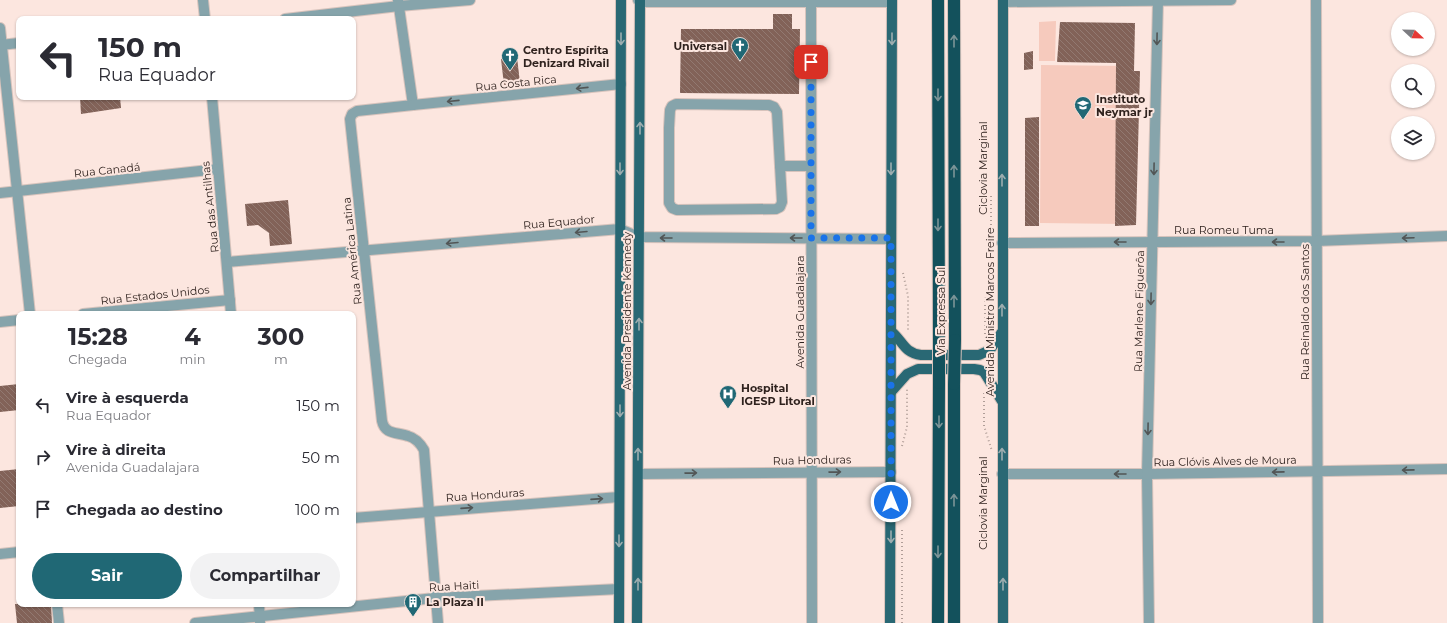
<!DOCTYPE html>
<html lang="pt">
<meta charset="utf-8">
<style>
:root{--surface:#fff;--page:#f2f2f3;--text:#2b2b33;--muted:#7c7c81;--accent:#206875}
body{margin:0;font-family:Montserrat,sans-serif;background:var(--page);color:var(--text);height:100vh;display:flex;flex-direction:column;font-size:15px;white-space:nowrap}
*{box-sizing:border-box;margin:0}
p{font-size:13px;color:var(--muted)}
.icon{flex:none;width:22px;height:22px;fill:none;stroke:currentColor;stroke-width:2;stroke-linecap:round;stroke-linejoin:round}
.map{position:relative;flex:1;overflow:hidden}
.sheet{position:absolute;left:16px;top:311px;width:340px;height:296px;display:flex;flex-direction:column;background:var(--surface);border-radius:8px;box-shadow:0 1px 3px #0004}
.sheet>*{flex:none}
.hud{position:absolute;left:16px;top:16px;width:340px;height:84px;border-radius:8px;box-shadow:0 1px 3px #0004;background:#fff;color:var(--text);overflow:hidden}
.needle{width:26px;rotate:112deg}
.fabs{position:absolute;left:1391px;top:12px;display:grid;gap:8px}
.fabs a{display:grid;place-items:center;width:44px;height:44px;border-radius:50%;background:var(--surface);box-shadow:0 1px 3px #0004;font-size:20px}
.pin{position:absolute;display:grid;place-items:center;width:34px;height:34px;color:#fff;margin:-17px;border-radius:8px;box-shadow:0 2px 6px #0006}
.me{position:absolute;width:44px;margin:-22px;rotate:0deg;stroke-linejoin:round;filter:drop-shadow(0 0 3px #0008)}
.turn{display:flex;align-items:center;gap:14px;height:84px;padding:0 16px;font-size:18px}
.turn .icon{width:52px;height:52px;stroke-width:2.5}
.turn b{display:block;font-size:28px;line-height:34px}
.eta{display:flex;justify-content:space-evenly;align-items:center;height:68px;text-align:center}
.eta b{font-size:24px;font-weight:700;line-height:28px}
.button{display:flex;gap:8px;margin-top:auto;padding:8px 16px}
.button a{flex:1;height:46px;border-radius:24px;background:var(--accent);color:#fff;font-size:16px;font-weight:700;line-height:46px;text-align:center}
.button a+a{background:var(--page);color:var(--text)}
ul{padding:0;list-style:none}
li{display:flex;align-items:center;gap:12px;height:52px;padding:0 16px}
li div{flex:1}
li b{display:block;font-size:15px}
li em{font-style:normal}
.map>svg:first-child{display:block}
.pitch{fill:#f6cabd}
.building{fill:url(#building-back-hatch)}
.lines{fill:none;stroke-linecap:round;stroke-linejoin:round}
.minor-casing{stroke:#d7c3bc;stroke-width:12}
.major-casing{stroke:#d7c3bc;stroke-width:12}
.highway-casing{stroke:#d7c3bc;stroke-width:14}
.path{stroke:#b09e98;stroke-width:2;stroke-dasharray:1 3;stroke-linecap:butt}
.minor{stroke:#86a4ab;stroke-width:10}
.major{stroke:#296874;stroke-width:10}
.highway{stroke:#13515c;stroke-width:12}
.highway-bridge-casing{stroke:#d7c3bc;stroke-width:14;stroke-linecap:butt}
.highway-bridge{stroke:#13515c;stroke-width:12}
.oneway{stroke:#9dadaf}
.oneway2{stroke:#525656}
.oneway3{stroke:#7c9497}
.route{stroke:#1a73e8;stroke-width:7;stroke-dasharray:0 12.6}
.labels{text-anchor:middle;stroke-width:4;stroke-linejoin:round;paint-order:stroke}
.poi-label{font-size:11px;font-weight:bold;fill:#2f221e;stroke:#fce6df;text-anchor:start}
.street-label{font-size:11px;fill:#2f221e;stroke:#fce6df}
</style>
<div class="map">
<svg width="1447" height="623" viewBox="0 0 1447 623">
<defs>
<pattern id="building-back-hatch" width="6" height="6" patternUnits="userSpaceOnUse"><rect width="6" height="6" fill="#826258"/><path d="M-1 5l2 2M0 0l6 6M5-1l2 2" fill="none" stroke="#927971"/></pattern>
</defs>
<rect width="100%" height="100%" fill="#fce6df"/>
<g class="pitch">
<polygon points="1056,21 1055,61 1039,61 1039,22"/>
<polygon points="1041,65 1126,66 1125,224 1040,223"/>
</g>
<g class="building">
<polygon points="773,14 792,14 792,29 800,29 799,94 680,93 681,29 773,29"/>
<polygon points="1060,22 1135,23 1134,71 1140,71 1136,225 1115,226 1116,63 1057,62"/>
<polygon points="1033,51 1033,69 1024,70 1024,53"/>
<polygon points="517,57 520,83 504,85 501,59"/>
<polygon points="80,97 120,97 121,108 81,114"/>
<polygon points="1039,117 1039,226 1025,226 1025,118"/>
<polygon points="288,200 292,244 270,246 269,233 258,225 247,226 245,204"/>
<polygon points="19,384 19,410 0,412 0,386"/>
<polygon points="19,469 19,506 0,508 0,471"/>
<polygon points="15,604 51,604 52,623 17,623"/>
</g>
<g class="lines">
<defs>
<g id="minor">
<polyline points="203,0 205,19"/>
<path d="M398,0l15,105 -56,6 -5,3 -2,5 32,302c3,14 15,11 26,15 8,2 12,7 16,14l14,173"/>
<polyline points="638,0 640,2 892,2"/>
<polyline points="811,0 812,623"/>
<polyline points="1316,0 1318,623"/>
<polyline points="1003,2 1231,0"/>
<polyline points="285,19 399,6 470,0"/>
<polyline points="0,28 30,314"/>
<polyline points="0,45 19,43"/>
<polyline points="212,97 231,314"/>
<polygon points="676,104 769,105 774,107 777,112 782,202 780,207 776,209 677,210 672,208 669,203 669,128 670,110 672,106"/>
<polyline points="413,105 621,84"/>
<polyline points="780,166 811,166"/>
<polyline points="0,193 218,169"/>
<polyline points="1002,243 1316,241 1447,236"/>
<polyline points="227,262 620,229 639,237 891,239"/>
<polyline points="83,314 230,300"/>
<polyline points="0,322 19,320"/>
<polyline points="638,474 891,472"/>
<polyline points="1002,474 1147,474 1447,469"/>
<polyline points="353,518 619,497"/>
<polyline points="0,554 19,552"/>
<polyline points="57,604 59,623"/>
<polyline points="259,604 260,622"/>
<polyline points="195,623 435,598 619,589"/>
<polyline points="1149,623 1147,474 1158,0"/>
</g>
<g id="major">
<path d="M891,331c12,10 13,22 30,24h58l11,-5 12,-18"/>
<polyline points="891,392 907,374 918,369 974,369 980,370 984,372 1002,401"/>
<polyline points="619,623 621,0"/>
<polyline points="637,623 640,0"/>
<polyline points="890,623 892,0"/>
<polyline points="1003,623 1003,0"/>
</g>
<g id="highway">
<polyline points="938,0 939,340"/>
<polyline points="954,0 955,340"/>
<polyline points="938,623 939,383"/>
<polyline points="954,623 954,384"/>
</g>
</defs>
<use href="#minor" class="minor-casing"/>
<use href="#major" class="major-casing"/>
<use href="#highway" class="highway-casing"/>
<g class="path">
<polyline points="991,241 991,195"/>
<polyline points="903,273 908,296 908,332"/>
<polyline points="985,338 985,301 991,274 991,245"/>
<polyline points="984,393 984,426 992,451"/>
<polyline points="902,446 907,427 907,389"/>
<polyline points="902,623 902,528"/>
</g>
<use href="#minor" class="minor"/>
<use href="#major" class="major"/>
<use href="#highway" class="highway"/>
<defs>
<g id="highway-bridge">
<polyline points="939,340 939,383"/>
<polyline points="954,384 955,340"/>
</g>
</defs>
<use href="#highway-bridge" class="highway-bridge-casing"/>
<use href="#highway-bridge" class="highway-bridge"/>
</g>
<defs><path id="oneway-shaft" d="M-6 0H5M1.5-3L5.5 0L1.5 3" fill="none" stroke-width="1.6" stroke-linecap="round" stroke-linejoin="round"/></defs>
<g class="oneway">
<use href="#oneway-shaft" transform="translate(621 39) rotate(90)"/>
<use href="#oneway-shaft" transform="translate(892 39) rotate(90)"/>
<use href="#oneway-shaft" transform="translate(640 128) rotate(-90)"/>
<use href="#oneway-shaft" transform="translate(620 169) rotate(90)"/>
<use href="#oneway-shaft" transform="translate(891 169) rotate(90)"/>
<use href="#oneway-shaft" transform="translate(1002 180) rotate(-90)"/>
<use href="#oneway-shaft" transform="translate(1002 310) rotate(-90)"/>
<use href="#oneway-shaft" transform="translate(639 324) rotate(-90)"/>
<use href="#oneway-shaft" transform="translate(620 411) rotate(90)"/>
<use href="#oneway-shaft" transform="translate(638 454) rotate(-90)"/>
<use href="#oneway-shaft" transform="translate(1002 454) rotate(-90)"/>
<use href="#oneway-shaft" transform="translate(891 537) rotate(90)"/>
<use href="#oneway-shaft" transform="translate(619 541) rotate(90)"/>
<use href="#oneway-shaft" transform="translate(638 584) rotate(-90)"/>
<use href="#oneway-shaft" transform="translate(1003 584) rotate(-90)"/>
</g>
<g class="oneway2">
<use href="#oneway-shaft" transform="translate(1157 39) rotate(91)"/>
<use href="#oneway-shaft" transform="translate(582 88) rotate(174)"/>
<use href="#oneway-shaft" transform="translate(453 101) rotate(174)"/>
<use href="#oneway-shaft" transform="translate(1154 169) rotate(91)"/>
<use href="#oneway-shaft" transform="translate(581 232) rotate(175)"/>
<use href="#oneway-shaft" transform="translate(666 238) rotate(-180)"/>
<use href="#oneway-shaft" transform="translate(796 238) rotate(-180)"/>
<use href="#oneway-shaft" transform="translate(1408 238) rotate(178)"/>
<use href="#oneway-shaft" transform="translate(1120 242) rotate(180)"/>
<use href="#oneway-shaft" transform="translate(1278 242) rotate(180)"/>
<use href="#oneway-shaft" transform="translate(452 243) rotate(175)"/>
<use href="#oneway-shaft" transform="translate(1151 299) rotate(91)"/>
<use href="#oneway-shaft" transform="translate(1148 429) rotate(91)"/>
<use href="#oneway-shaft" transform="translate(1408 470) rotate(179)"/>
<use href="#oneway-shaft" transform="translate(835 472) rotate(-1)"/>
<use href="#oneway-shaft" transform="translate(1278 472) rotate(179)"/>
<use href="#oneway-shaft" transform="translate(691 473) rotate(-1)"/>
<use href="#oneway-shaft" transform="translate(1120 474) rotate(180)"/>
<use href="#oneway-shaft" transform="translate(597 499) rotate(-4)"/>
<use href="#oneway-shaft" transform="translate(467 508) rotate(-4)"/>
</g>
<g class="oneway3">
<use href="#oneway-shaft" transform="translate(954 41) rotate(-90)"/>
<use href="#oneway-shaft" transform="translate(938 95) rotate(90)"/>
<use href="#oneway-shaft" transform="translate(954 171) rotate(-90)"/>
<use href="#oneway-shaft" transform="translate(938 225) rotate(90)"/>
<use href="#oneway-shaft" transform="translate(954 301) rotate(-90)"/>
<use href="#oneway-shaft" transform="translate(939 422) rotate(90)"/>
<use href="#oneway-shaft" transform="translate(954 500) rotate(-90)"/>
<use href="#oneway-shaft" transform="translate(938 552) rotate(90)"/>
</g>
<g class="lines">
<polyline class="route" points="811,62 811,238 891,238 891,502"/>
</g>
<defs>
<symbol id="church-pin" viewBox="-11 -11 22 30"><path d="M0 17L-7.5 6A9.5 9.5 0 1 1 7.5 6Z" fill="#206875" stroke="#fce6df"/><path d="M-1.2-6h2.4v3.5h3.3v2.4h-3.3V6h-2.4V-.1h-3.3v-2.4h3.3Z" fill="#fff"/></symbol>
<symbol id="school-pin" viewBox="-11 -11 22 30"><path d="M0 17L-7.5 6A9.5 9.5 0 1 1 7.5 6Z" fill="#206875" stroke="#fce6df"/><path d="M0-5L7-2L0 1L-7-2ZM-4 1L0 2.5L4 1V4Q0 6-4 4Z" fill="#fff"/></symbol>
<symbol id="hospital-pin" viewBox="-11 -11 22 30"><path d="M0 17L-7.5 6A9.5 9.5 0 1 1 7.5 6Z" fill="#206875" stroke="#fce6df"/><path d="M-5-5h3v3.5h4V-5h3V5h-3V1.5h-4V5h-3Z" fill="#fff"/></symbol>
<symbol id="building-pin" viewBox="-11 -11 22 30"><path d="M0 17L-7.5 6A9.5 9.5 0 1 1 7.5 6Z" fill="#206875" stroke="#fce6df"/><path d="M-4-6H4V6H1V3H-1V6H-4ZM-2.5-4.3h1.7v1.8h-1.7ZM.8-4.3h1.7v1.8H.8ZM-2.5-1h1.7V.8h-1.7ZM.8-1h1.7V.8H.8Z" fill="#fff"/></symbol>
</defs>
<g fill-rule="evenodd">
<use href="#church-pin" x="730" y="36" width="20" height="27"/>
<use href="#church-pin" x="500" y="46" width="20" height="27"/>
<use href="#school-pin" x="1073" y="95" width="20" height="27"/>
<use href="#hospital-pin" x="718" y="384" width="20" height="27"/>
<use href="#building-pin" x="403" y="592" width="20" height="27"/>
</g>
<g class="labels">
<g class="poi-label">
<text x="727" y="50" text-anchor="end">Universal</text>
<text x="523" y="54">Centro Espírita<tspan x="523" dy="13">Denizard Rivail</tspan></text>
<text x="1096" y="103">Instituto<tspan x="1096" dy="13">Neymar jr</tspan></text>
<text x="741" y="392">Hospital<tspan x="741" dy="13">IGESP Litoral</tspan></text>
<text x="426" y="606">La Plaza II</text>
</g>
<g class="street-label">
<text transform="translate(516 83) rotate(-6)" y="4">Rua Costa Rica</text>
<text transform="translate(983 168) rotate(-90)" y="4">Ciclovia Marginal</text>
<text transform="translate(107 170) rotate(-6)" y="4">Rua Canadá</text>
<text transform="translate(210 207) rotate(-96)" y="4">Rua das Antilhas</text>
<text transform="translate(559 222) rotate(-5)" y="4">Rua Equador</text>
<text x="1224" y="234">Rua Romeu Tuma</text>
<text transform="translate(352 251) rotate(-96)" y="4">Rua América Latina</text>
<text transform="translate(155 295) rotate(-6)" y="4">Rua Estados Unidos</text>
<text transform="translate(627 311) rotate(-90)" y="4">Avenida Presidente Kennedy</text>
<text transform="translate(941 311) rotate(-90)" y="4">Via Expressa Sul</text>
<text transform="translate(1139 311) rotate(-89)" y="4">Rua Marlene Figuerôa</text>
<text transform="translate(800 312) rotate(-90)" y="4">Avenida Guadalajara</text>
<text transform="translate(990 312) rotate(-90)" y="4">Avenida Ministro Marcos Freire</text>
<text transform="translate(1305 312) rotate(-90)" y="4">Rua Reinaldo dos Santos</text>
<text transform="translate(812 460) rotate(-1)" y="4">Rua Honduras</text>
<text transform="translate(1225 461) rotate(-1)" y="4">Rua Clóvis Alves de Moura</text>
<text transform="translate(485 495) rotate(-4)" y="4">Rua Honduras</text>
<text transform="translate(983 503) rotate(-90)" y="4">Ciclovia Marginal</text>
<text transform="translate(454 586) rotate(-3)" y="4">Rua Haiti</text>
</g>
</g>
</svg>
<div class="fabs">
<a><svg class="needle" viewBox="-14 -14 28 28"><path d="M0-13l5 13h-10z" fill="#e53935"/><path d="M0 13l5-13h-10z" fill="#7c7c81"/></svg></a>
<a><svg class="icon" aria-label="search" viewBox="0 0 24 24"><circle cx="10" cy="10" r="6"/><path d="M15 15l6 6"/></svg></a>
<a><svg class="icon" aria-label="layers" viewBox="0 0 24 24"><path d="M12 4l9 5-9 5-9-5zM3 14l9 5 9-5"/></svg></a>
</div>
<div class="pin" style="left:811px;top:62px;background:#d93025"><svg class="icon" aria-label="arrive" viewBox="0 0 24 24"><path d="M6 21V4h12l-3 4 3 4H6"/></svg></div>
<svg class="me" style="left:891px;top:502px" viewBox="-20 -20 40 40"><circle r="17" fill="#1a73e8" stroke="#fff" stroke-width="3"/><path d="M0-11L8 9 0 5-8 9z" fill="#fff"/></svg>
<div class="hud">
<div class="turn"><svg class="icon" aria-label="left" viewBox="0 0 24 24"><path d="M17 20v-9H6M10 6l-5 5 5 5"/></svg><div><b>150 m</b>Rua Equador</div></div>
</div>
<section class="sheet">
<div class="eta">
<div><b>15:28</b><p>Chegada</p></div>
<div><b>4</b><p>min</p></div>
<div><b>300</b><p>m</p></div>
</div>
<ul>
<li><svg class="icon" aria-label="left" viewBox="0 0 24 24"><path d="M17 20v-9H6M10 6l-5 5 5 5"/></svg><div><b>Vire à esquerda</b><p>Rua Equador</p></div><em>150 m</em></li>
<li><svg class="icon" aria-label="right" viewBox="0 0 24 24"><path d="M7 20v-9h11M14 6l5 5-5 5"/></svg><div><b>Vire à direita</b><p>Avenida Guadalajara</p></div><em>50 m</em></li>
<li><svg class="icon" aria-label="arrive" viewBox="0 0 24 24"><path d="M6 21V4h12l-3 4 3 4H6"/></svg><div><b>Chegada ao destino</b></div><em>100 m</em></li>
</ul>
<div class="button"><a>Sair</a><a>Compartilhar</a></div>
</section>
</div>
